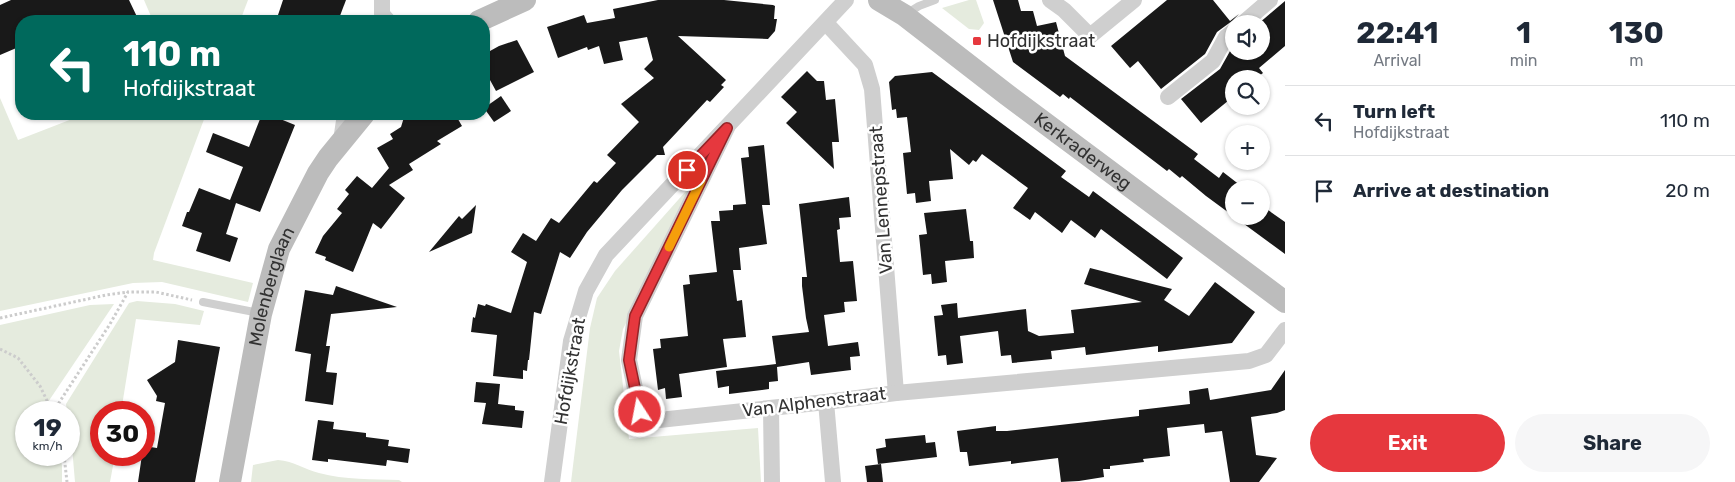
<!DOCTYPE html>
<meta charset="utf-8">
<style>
:root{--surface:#fff;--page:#f6f6f7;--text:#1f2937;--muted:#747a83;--line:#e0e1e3;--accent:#e6383e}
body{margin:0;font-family:Rubik,sans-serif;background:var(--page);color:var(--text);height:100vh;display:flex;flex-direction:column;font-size:19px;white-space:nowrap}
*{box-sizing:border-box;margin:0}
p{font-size:16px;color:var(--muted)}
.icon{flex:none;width:28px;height:28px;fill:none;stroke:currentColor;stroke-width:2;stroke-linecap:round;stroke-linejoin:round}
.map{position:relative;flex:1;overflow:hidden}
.details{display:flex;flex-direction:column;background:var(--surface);width:450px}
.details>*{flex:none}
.top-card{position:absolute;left:15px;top:15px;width:475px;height:105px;border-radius:20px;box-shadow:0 1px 4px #0004;background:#00695c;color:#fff;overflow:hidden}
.tools{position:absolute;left:1225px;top:15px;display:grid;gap:10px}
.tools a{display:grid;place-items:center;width:45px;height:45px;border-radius:50%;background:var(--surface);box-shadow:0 1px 4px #0004;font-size:25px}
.speed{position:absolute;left:15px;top:401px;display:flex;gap:10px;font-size:25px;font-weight:700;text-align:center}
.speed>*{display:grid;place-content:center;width:65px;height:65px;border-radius:50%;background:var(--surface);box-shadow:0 1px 4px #0004;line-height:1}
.speed small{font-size:12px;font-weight:400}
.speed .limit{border:8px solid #d22;background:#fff;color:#111}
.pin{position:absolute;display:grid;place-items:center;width:42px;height:42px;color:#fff;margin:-21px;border:2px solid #fff;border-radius:50%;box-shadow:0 1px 5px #0007}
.me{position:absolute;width:55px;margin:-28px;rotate:349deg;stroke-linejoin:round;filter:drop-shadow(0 0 4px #0008)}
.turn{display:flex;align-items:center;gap:18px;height:105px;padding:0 25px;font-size:22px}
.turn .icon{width:65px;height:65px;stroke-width:2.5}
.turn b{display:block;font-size:35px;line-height:42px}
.eta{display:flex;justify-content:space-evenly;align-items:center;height:85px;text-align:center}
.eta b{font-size:30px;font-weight:700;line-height:35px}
.primary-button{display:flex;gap:10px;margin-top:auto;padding:10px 25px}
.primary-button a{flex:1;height:58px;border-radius:30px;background:var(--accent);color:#fff;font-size:20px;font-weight:700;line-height:58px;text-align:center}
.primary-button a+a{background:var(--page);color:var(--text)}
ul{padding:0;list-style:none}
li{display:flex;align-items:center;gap:15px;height:70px;padding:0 25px;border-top:1px solid var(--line)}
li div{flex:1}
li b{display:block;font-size:19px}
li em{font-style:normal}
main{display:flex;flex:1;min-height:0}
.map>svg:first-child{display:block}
.green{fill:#e5ebde}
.building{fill:#191919}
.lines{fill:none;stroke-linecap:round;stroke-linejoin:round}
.path{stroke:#ccc;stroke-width:3;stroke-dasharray:2.5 2.5;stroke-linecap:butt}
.lane{stroke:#cfcfcf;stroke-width:8}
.street{stroke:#cfcfcf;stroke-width:16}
.secondary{stroke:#bcbcbc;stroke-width:22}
.route-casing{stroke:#962428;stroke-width:12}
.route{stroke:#e6383e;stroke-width:9}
.slow{stroke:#f59e0b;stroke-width:9}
.poi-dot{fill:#e6383e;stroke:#fff;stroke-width:2}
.labels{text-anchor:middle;stroke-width:5;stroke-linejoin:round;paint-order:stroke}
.poi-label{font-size:18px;fill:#323232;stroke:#fff;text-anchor:start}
.street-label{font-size:18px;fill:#323232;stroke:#fff}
</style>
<main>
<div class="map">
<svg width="1285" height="482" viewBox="0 0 1285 482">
<rect width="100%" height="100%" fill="#fff"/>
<g class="green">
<polygon points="144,0 248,0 240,21 153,21"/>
<polygon points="969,0 976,0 984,23 979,30 969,29 942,8"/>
<polygon points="0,98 18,140 85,114 206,114 154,253 153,260 253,283 248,302 162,282 133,283 0,311"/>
<polygon points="702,173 623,329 619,351 629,439 758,428 761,482 571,482 590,328 597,298 615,271"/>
<polygon points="137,301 175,304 204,311 200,325 136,319 121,412 101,412 101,455 115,455 110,482 75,482 69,412 67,412 66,404 129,303"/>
<polygon points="114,304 46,405 48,412 26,412 26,455 60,455 62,466 62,482 0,482 0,325 90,305"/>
<path d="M278,460c16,1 27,10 41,13 26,7 54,6 80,7l3,2h-151l2,-17z"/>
</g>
<g class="building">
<polygon points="11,0 129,0 139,21 21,21 21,46 0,55 0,5"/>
<polygon points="283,0 346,0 338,21 276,21"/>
<polygon points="658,0 724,0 773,5 775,6 774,19 777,19 775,31 768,39 678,36 726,80 721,85 724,87 710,102 707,100 663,147 665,155 657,155 622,190 587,232 570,258 560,252 541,314 534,312 529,360 528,360 527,371 523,370 523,379 493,376 497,335 471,332 473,317 475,318 478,304 485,306 486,304 511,313 527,262 511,252 523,233 536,241 551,218 559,223 594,181 597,183 616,163 607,155 639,122 621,104 654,78 644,69 653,60 647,37 619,42 623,60 604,64 599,46 588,50 587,47 558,58 547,27 584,15 587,23 615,18 613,9"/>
<polygon points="993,0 1018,0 1021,11 1033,11 1037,26 1056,22 1065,56 1198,154 1194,159 1219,178 1223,172 1245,189 1234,189 1234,216 1261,216 1261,205 1285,222 1285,254 1206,196 1182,176 1180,178 1169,169 1167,171 1070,97 1069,99 1063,94 1060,97 1013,62"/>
<polygon points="1167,0 1213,0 1230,21 1239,14 1232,21 1217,32 1205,54 1161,89 1138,61 1130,68 1111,46"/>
<polygon points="1285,1 1285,46 1259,68 1263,73 1255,79 1234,79 1234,96 1201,123 1181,99 1220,69 1234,44 1234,51 1261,51 1261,24 1258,24"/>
<polygon points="517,40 534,72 496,91 484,69 484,57 488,54 490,51 499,46"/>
<polygon points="807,71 817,81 824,81 826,100 835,99 839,142 832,142 834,169 786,123 797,112 781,97"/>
<polygon points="932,72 1066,171 1061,177 1089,197 1093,191 1183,258 1167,279 1101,229 1095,238 1071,220 1062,233 1035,212 1030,220 1013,208 1028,188 982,154 976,162 973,160 969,165 950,149 953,179 929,181 931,201 916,203 915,193 907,194 903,153 911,152 907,117 897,118 896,109 892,110 889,82 895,76"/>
<polygon points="501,96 511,111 494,122 484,108"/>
<polygon points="262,114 268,114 295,125 260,212 236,203 226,234 238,238 230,262 196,251 202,233 182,226 187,212 189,212 199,188 230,200 243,167 206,152 213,133 249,147"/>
<polygon points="405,114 455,114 462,126 437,141 441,144 409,164 413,170 389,185 405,198 381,229 373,223 353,272 325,260 326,257 315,253 323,236 342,213 337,209 349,194 345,190 357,176 372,188 389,168 377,148 393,139 390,134 401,127"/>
<polygon points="764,145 770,205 762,205 767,244 739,248 741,270 733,270 737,301 742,300 746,337 723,339 727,367 679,374 682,397 666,399 665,388 658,390 653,349 661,348 660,339 688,336 683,285 690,284 689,275 717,272 711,221 720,221 719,211 733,210 733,205 746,204 741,158 749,157 748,147"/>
<polygon points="849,197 851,217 839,218 840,229 837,230 840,262 853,261 857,301 844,302 845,312 824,315 828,346 858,342 860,356 850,357 851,370 811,375 809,362 777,367 778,381 769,382 769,389 729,394 729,386 718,388 716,371 776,364 772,336 809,332 806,318 802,286 802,277 807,277 799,204"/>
<polygon points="476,205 472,233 429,252 459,216 462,219"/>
<polygon points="966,209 970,241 973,241 974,258 945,261 947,282 932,284 931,274 923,275 919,235 927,234 924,213"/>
<polygon points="1090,268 1172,289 1164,300 1189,316 1215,282 1255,312 1232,343 1158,352 1158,346 1086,355 1085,347 1051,351 1052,359 1012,363 1011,355 1001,356 998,331 960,336 963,363 947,365 946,355 938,356 934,316 943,315 941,305 957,303 958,318 1026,309 1028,331 1039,336 1074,333 1071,310 1142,302 1084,284"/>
<polygon points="336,286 397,307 331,314 326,346 330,346 326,372 337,373 333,405 305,401 311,354 295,351 305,290 333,295"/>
<polygon points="178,340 220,347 195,482 138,482 142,455 144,455 144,446 157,448 165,403 156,401 157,396 147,380 175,362"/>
<polygon points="1285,370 1285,410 1277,413 1251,417 1256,455 1277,458 1259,482 1230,482 1222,431 1205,433 1204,424 1167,428 1170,456 1143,459 1144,462 1110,466 1110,469 1103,469 1104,477 1079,481 1061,482 1058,458 1011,464 1011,461 969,466 967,452 960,452 957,431 996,426 996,431 1007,431 1139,416 1139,410 1190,404 1189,391 1208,388 1210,400 1271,390"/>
<polygon points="476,382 500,384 498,404 515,406 515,410 524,411 522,428 482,424 486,403 474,402"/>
<polygon points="318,420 334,422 333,429 366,433 366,437 389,440 388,446 410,449 408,463 387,460 386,466 328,459 328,462 312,460"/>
<polygon points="925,435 926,443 935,442 937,457 878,464 876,449 886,447 885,439"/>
<polygon points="881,464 883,482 867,482 865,466"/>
</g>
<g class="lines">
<g class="path">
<polyline points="0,318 106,295 128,292"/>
<polyline points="0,349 18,358 40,386 52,411"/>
<polyline points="53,412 110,324 128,292 156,292 192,300"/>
<polyline points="64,455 67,482"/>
</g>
<g class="lane">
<polyline points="906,14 919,6 935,0"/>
<polyline points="203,302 259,313"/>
</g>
<g class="street">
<polyline points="382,0 382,14 388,21"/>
<polyline points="1050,0 1064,10 1090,36 1134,0"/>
<polyline points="826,23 865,65 872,89 896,393"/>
<polyline points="1242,24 1270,0"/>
<polyline points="1168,97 1213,61 1226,37 1234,31"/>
<polyline points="727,128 635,316 629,360 640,412 650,421 826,402 896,393 1249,361 1266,355 1285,330"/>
<polyline points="341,141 345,114"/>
<polyline points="826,402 833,482"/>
<polyline points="771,408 772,482"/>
<polyline points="552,482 571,341 586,291 606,255 846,0"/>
</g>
<g class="secondary">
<path id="s1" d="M879,0l25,15 102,79 279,208"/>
<polyline points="479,21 525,0"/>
<path id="s2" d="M230,482l31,-168 18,-65 39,-76 10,-15 36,-44"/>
</g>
</g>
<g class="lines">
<defs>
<polyline id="route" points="640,412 629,360 635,316 727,128 687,170"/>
</defs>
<use href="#route" class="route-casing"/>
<use href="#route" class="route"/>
<polyline class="slow" points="669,247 701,181"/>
</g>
<rect class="poi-dot" x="972" y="36" width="10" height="10" rx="2.5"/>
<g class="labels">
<g class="poi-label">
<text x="987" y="47">Hofdijkstraat</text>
</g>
<g class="street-label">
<text dy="6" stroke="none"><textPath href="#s1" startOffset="254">Kerkraderweg</textPath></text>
<text transform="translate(881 200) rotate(-94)" y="6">Van Lennepstraat</text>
<text dy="6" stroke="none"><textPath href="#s2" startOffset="200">Molenberglaan</textPath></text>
<text transform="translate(570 371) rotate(-80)" y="6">Hofdijkstraat</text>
<text transform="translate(814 402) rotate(-7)" y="6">Van Alphenstraat</text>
</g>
</g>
</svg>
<div class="tools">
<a><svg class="icon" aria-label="sound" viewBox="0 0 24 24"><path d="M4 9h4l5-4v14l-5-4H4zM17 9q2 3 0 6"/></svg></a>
<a><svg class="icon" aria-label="search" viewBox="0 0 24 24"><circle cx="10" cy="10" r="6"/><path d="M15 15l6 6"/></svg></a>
<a>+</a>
<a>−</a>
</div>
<div class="speed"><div>19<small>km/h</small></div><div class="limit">30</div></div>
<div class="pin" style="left:687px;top:170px;background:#d93025"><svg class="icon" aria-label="arrive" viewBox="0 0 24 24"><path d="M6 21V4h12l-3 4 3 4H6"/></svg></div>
<svg class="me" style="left:640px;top:412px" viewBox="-20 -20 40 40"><circle r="17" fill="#e6383e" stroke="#fff" stroke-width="3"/><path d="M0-11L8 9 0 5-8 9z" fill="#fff"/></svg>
<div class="top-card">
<div class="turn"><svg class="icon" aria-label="left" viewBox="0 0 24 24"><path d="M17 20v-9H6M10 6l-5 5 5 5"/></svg><div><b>110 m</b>Hofdijkstraat</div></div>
</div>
</div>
<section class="details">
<div class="eta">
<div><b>22:41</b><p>Arrival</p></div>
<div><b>1</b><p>min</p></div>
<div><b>130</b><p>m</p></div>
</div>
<ul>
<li><svg class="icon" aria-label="left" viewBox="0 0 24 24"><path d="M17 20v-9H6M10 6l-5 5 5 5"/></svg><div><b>Turn left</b><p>Hofdijkstraat</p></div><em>110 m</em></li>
<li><svg class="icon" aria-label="arrive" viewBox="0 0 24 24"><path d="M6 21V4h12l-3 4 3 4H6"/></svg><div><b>Arrive at destination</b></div><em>20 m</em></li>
</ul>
<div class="primary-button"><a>Exit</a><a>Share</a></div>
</section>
</main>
